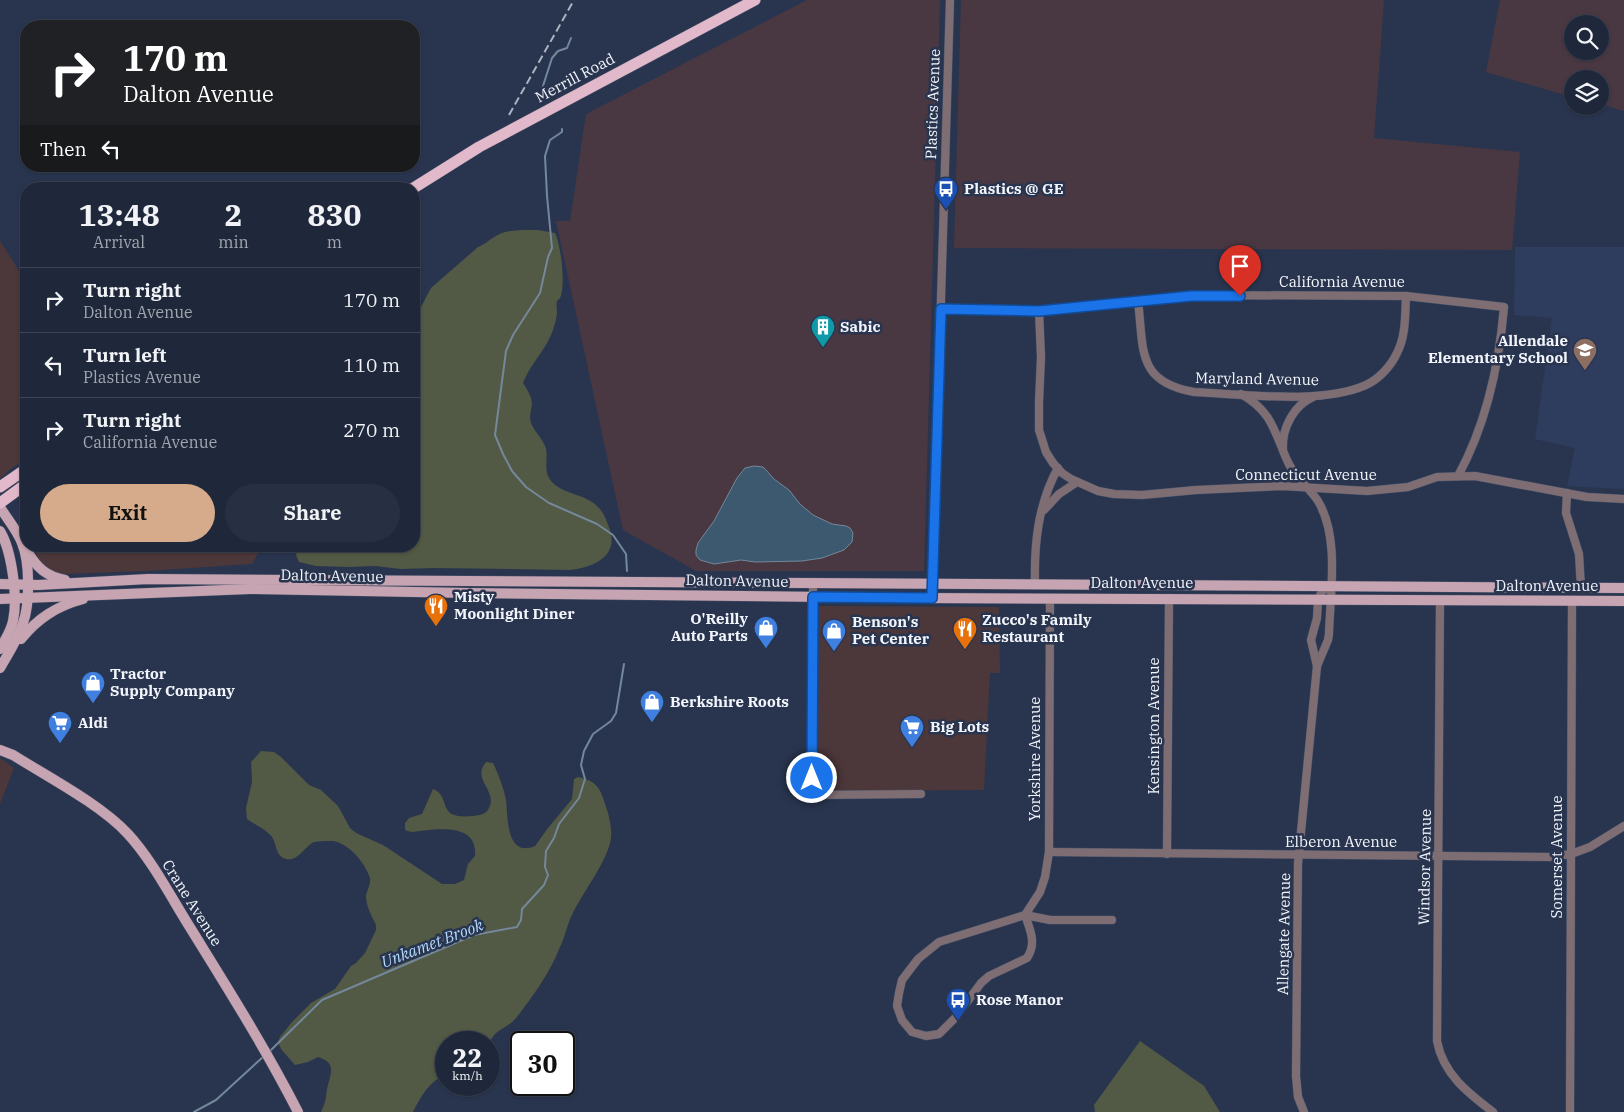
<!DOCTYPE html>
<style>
:root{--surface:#1f283b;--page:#273042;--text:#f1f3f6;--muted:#a1a6af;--line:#3c4455;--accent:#d6ab8b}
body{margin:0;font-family:"IBM Plex Serif",serif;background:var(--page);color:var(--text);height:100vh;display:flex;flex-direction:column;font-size:19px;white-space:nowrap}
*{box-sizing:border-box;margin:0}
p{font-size:16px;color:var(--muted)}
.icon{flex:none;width:28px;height:28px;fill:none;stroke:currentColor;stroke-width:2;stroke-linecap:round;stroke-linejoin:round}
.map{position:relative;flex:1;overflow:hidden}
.details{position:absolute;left:20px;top:182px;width:400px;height:370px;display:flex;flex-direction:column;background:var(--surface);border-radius:20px;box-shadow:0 1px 4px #0004,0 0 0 1px var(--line)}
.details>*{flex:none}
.guide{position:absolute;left:20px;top:20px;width:400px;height:152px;border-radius:20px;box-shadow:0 1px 4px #0004,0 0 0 1px var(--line);background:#202124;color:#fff;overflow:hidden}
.fabs{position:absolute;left:1564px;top:15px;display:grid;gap:10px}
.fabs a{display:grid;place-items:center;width:45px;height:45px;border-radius:50%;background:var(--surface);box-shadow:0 1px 4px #0004,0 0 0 1px var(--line);font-size:25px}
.speed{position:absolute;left:435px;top:1031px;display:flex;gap:10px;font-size:25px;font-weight:700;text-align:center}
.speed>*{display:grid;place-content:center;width:65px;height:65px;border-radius:50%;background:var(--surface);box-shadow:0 1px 4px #0004,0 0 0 1px var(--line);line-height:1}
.speed small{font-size:12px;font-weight:400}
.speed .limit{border:2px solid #111;border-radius:8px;background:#fff;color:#111}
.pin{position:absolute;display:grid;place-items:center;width:42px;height:42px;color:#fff;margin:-51px -21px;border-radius:50% 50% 50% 0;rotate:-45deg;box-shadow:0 0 5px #0007}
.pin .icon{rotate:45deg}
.me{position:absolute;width:55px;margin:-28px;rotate:0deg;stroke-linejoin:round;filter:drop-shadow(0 0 4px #0008)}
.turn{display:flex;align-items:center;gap:18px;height:105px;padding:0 20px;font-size:22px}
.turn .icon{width:65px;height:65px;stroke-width:2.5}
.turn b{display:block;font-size:35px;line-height:42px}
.then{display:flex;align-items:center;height:48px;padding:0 20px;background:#0003;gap:10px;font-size:19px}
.eta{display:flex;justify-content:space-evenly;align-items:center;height:85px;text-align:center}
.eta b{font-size:30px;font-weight:700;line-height:35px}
.action{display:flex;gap:10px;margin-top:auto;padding:10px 20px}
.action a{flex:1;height:58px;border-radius:30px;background:var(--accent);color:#111;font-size:20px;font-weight:700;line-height:58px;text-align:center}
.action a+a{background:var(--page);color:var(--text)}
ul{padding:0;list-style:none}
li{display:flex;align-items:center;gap:15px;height:65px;padding:0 20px;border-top:1px solid var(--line)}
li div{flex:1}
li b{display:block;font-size:19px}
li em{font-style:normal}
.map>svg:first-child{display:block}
.commercial{fill:#4c373a}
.industrial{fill:#493842;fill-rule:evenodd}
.built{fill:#2e3d5d}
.green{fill:#525944}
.water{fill:#3d5970;stroke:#73889a}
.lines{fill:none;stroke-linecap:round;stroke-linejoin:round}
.stream{stroke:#73889a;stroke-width:2}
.minor-casing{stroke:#455067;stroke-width:9}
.major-casing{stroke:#455067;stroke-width:11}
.highway-casing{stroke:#455067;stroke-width:12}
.minor{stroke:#7e6e74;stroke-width:8}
.major{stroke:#c6a4b1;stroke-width:10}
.highway{stroke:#e2b9ca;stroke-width:11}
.rail{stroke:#acb2bf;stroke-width:2;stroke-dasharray:8 4;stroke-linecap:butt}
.route-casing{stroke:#114b97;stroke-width:12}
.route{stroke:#1a73e8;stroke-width:9}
.labels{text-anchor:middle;stroke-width:5;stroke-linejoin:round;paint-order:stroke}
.street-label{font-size:15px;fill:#f2f5fc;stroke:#29354f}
.poi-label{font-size:15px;font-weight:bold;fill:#f2f5fc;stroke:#29354f;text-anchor:start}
.water-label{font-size:16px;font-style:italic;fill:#b0d9fc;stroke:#29354f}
</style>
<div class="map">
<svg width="1624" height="1112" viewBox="0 0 1624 1112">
<rect width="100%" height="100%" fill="#29354f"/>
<g class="commercial">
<polygon points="0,241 26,281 26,459 9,470 0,479"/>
<polygon points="33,546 262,546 252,564 146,571 67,574 57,573 46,569 38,559"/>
<polygon points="818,606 999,607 1000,673 990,673 984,790 818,791"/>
<polygon points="0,758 14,768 0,804"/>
</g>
<g class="industrial">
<polygon points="807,0 940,0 924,571 696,571 623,530 556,221 570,221 586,114"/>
<polygon points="961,0 1384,0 1374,138 1520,152 1512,250 954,248"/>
<path d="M1500,0h124v111l-24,-7v-25h-28v18l-86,-25zM1572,24h28v27h-28z"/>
</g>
<polygon class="built" points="1515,247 1624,247 1624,489 1567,486 1575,448 1535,439 1552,318 1514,315"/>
<g class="green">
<path d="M538,230l17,3c6,12 11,53 5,65 -1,1 -2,2 -3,3 -1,3 0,9 0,12 -1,10 -5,21 -10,30 -8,14 -17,23 -24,40 4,6 9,14 9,21 -1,8 -3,11 -1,19 3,8 11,15 14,23 4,9 -1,20 3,30 10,20 36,15 51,32 4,4 7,11 9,17 13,30 -12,42 -38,45l-136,-2 -33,1 -26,-3 -26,1 -33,-1 -17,-4 -3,-7 3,-9h115v-230l5,-5 12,-23 47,-41c8,-3 13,-9 20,-12 10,-6 29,-5 40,-5z"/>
<path d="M261,751l13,1 7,5 28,28 12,5 17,16 12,22 6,5 27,12 59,39h13l9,-4 4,-16 7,-8c3,-34 -39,-27 -62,-24l-6,-1 -2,-2v-6l4,-5 13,-4 11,-25c20,8 1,31 40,27 6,-1 13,-1 16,-8 9,-18 -18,-28 -3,-46l7,1c4,8 12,28 13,37 2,17 0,58 29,46l13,-18 24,-29 2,-20 4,-2c18,4 22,10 27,27 4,10 7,24 6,34 -3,23 -29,55 -39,77 -5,10 -7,22 -12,32 -9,24 -28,51 -44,71 -5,7 -15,10 -21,16 -2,2 -4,6 -6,9l-43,-1v32c-17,8 -25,22 -33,38h-92c4,-8 5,-14 6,-23 3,-14 11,-26 -9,-32l-10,5 -13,3 -14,-16 -3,-7 2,-5 12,-15 19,-19 24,-14 16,-23 5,-3 9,-10 11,-23v-5c-4,-8 -10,-19 -10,-29 1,-6 5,-12 4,-18 -5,-15 -20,-34 -37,-37 -5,0 -14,0 -19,1 -9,4 -16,20 -28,17 -11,-3 -9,-15 -14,-22 -6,-8 -17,-12 -25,-18l-1,-11 6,-26 -1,-20z"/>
<polygon points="1140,1041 1204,1086 1220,1112 1095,1112 1094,1105"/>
</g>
<polygon class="water" points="754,466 763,467 766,470 774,479 789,490 800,504 813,515 832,524 846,526 850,528 853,533 852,542 844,550 822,558 802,561 755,562 741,560 714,564 700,560 696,555 696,550 698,543 714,521 737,478 745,468"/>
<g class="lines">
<g class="stream">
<polyline points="546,95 542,89 552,58 558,51 567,48 571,38"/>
<polyline points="562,129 562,132 550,140 545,156 547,196 552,248 548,257 540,293 513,335 506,351 495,435 503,454 512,471 526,487 549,503 597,524 613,535 626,554 627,571"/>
<polyline points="270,1051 322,1000 474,935 517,927 521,920 522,909 544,885 548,875 545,867 546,851 554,838 559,824 579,798 585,779 581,765 584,751 593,734 611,721 616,713 624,664"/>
<polyline points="194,1112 216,1100 264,1056"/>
</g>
<defs>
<g id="minor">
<path d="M1138,301c6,48 -2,81 56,91 49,2 127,13 172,-7 13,-6 25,-19 31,-32 9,-17 8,-38 9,-57"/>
<path d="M941,309l98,2 152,-16 215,1 98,11c-5,59 -17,116 -46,169"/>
<polyline points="1039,311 1041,357 1039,402 1039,430 1046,452 1053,463 1062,473 1071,479 1098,491 1114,494 1142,495 1196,490 1282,486 1367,491 1408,487 1437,477 1475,476 1587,497 1624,499"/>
<path d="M1241,394c29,16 33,35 45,64 7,18 22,28 32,43 22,37 12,92 11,133l-1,6 -11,26 -19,197 -2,213 2,21 6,15"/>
<path d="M1283,448c-1,-20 11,-43 30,-51"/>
<polyline points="1567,493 1566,513 1579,554 1581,588"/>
<polyline points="1044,510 1059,494 1077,482"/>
<polyline points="813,583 812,795 921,794"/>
<path d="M1035,584c-1,-40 3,-80 23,-116"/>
<polyline points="932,598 950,0"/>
<path d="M1050,598l-1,254 -4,25 -5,15 -15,23 -86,27 -21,17 -16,21 -3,13 -2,13 5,14 10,12 14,4 13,-2 17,-17 25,-34 8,-7 38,-18c10,-15 3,-28 -2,-43l25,5h62"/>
<path d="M1440,600l-3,441c6,33 31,52 56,71"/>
<polyline points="1317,666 1311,640 1317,618 1318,600 1322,591 1331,586"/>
<polyline points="1049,852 1551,857 1571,854 1590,847 1624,826"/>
<polyline points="1167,854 1169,598"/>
<polyline points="1570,1112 1572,601"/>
</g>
<g id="major">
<path d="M0,507c7,12 17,23 22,36 8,19 8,61 1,80 -5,16 -15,31 -23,45"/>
<path d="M0,531c12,20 18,67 13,90 -2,10 -8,19 -13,28"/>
<path d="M27,551c10,17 19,25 38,29"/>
<polyline points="0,584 38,585 148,579 1624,588"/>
<polyline points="0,599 250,589 468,593 918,598 1624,601"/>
<path d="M21,639c17,-21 36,-33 62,-40"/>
<path d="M0,750l13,5c35,22 87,49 115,79 24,26 44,65 63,95 37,60 75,120 107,183"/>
</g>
<g id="highway">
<polyline points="412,189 479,147 755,0"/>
<polyline points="0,487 26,469"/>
<polyline points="0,503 26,484"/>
</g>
</defs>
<use href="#minor" class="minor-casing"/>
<use href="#major" class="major-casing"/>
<use href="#highway" class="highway-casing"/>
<use href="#minor" class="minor"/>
<use href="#major" class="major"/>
<use href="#highway" class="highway"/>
<polyline class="rail" points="509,115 574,0"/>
</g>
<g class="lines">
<defs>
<polyline id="route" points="812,778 813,597 932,598 941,309 1039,311 1191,296 1240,296"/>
</defs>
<use href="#route" class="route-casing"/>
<use href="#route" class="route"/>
</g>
<defs>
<symbol id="bus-pin" viewBox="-11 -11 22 30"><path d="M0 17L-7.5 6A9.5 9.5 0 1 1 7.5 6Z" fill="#1a4fb4" stroke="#29354f"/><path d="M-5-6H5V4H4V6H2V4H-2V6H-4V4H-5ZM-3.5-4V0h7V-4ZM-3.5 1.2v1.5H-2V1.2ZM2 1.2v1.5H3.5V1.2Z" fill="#fff"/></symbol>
<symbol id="building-pin" viewBox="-11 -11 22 30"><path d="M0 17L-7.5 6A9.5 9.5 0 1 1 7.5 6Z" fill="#0f9aa8" stroke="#29354f"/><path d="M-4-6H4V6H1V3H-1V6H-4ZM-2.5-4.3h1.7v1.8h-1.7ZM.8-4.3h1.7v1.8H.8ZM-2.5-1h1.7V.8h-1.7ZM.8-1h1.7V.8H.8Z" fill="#fff"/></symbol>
<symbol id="school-pin" viewBox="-11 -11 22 30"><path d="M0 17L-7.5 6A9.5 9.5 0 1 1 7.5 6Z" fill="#8d6e63" stroke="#29354f"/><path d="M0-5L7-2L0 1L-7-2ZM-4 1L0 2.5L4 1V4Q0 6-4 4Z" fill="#fff"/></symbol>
<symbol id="restaurant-pin" viewBox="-11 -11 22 30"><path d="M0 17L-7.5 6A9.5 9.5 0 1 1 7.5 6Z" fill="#e8710a" stroke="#29354f"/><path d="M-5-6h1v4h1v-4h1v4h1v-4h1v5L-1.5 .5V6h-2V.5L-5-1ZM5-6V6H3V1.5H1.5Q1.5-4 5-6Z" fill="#fff"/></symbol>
<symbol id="shop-pin" viewBox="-11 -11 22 30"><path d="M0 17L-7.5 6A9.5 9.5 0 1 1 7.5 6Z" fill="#3f7fe0" stroke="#29354f"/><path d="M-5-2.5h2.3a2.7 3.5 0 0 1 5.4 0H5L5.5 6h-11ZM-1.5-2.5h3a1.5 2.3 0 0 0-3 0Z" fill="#fff"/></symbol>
<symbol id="supermarket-pin" viewBox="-11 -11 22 30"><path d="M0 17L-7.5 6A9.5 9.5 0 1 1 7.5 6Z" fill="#3f7fe0" stroke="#29354f"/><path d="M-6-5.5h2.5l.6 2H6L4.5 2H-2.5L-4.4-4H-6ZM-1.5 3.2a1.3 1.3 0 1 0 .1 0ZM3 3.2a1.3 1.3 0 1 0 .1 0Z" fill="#fff"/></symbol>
</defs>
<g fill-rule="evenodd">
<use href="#bus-pin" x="932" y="175" width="28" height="38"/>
<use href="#building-pin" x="809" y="313" width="28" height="38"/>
<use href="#school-pin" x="1571" y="336" width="28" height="38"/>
<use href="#restaurant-pin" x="422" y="592" width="28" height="38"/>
<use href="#shop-pin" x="752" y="614" width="28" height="38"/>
<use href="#restaurant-pin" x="951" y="615" width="28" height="38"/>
<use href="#shop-pin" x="820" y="617" width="28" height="38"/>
<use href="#shop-pin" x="79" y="669" width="28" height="38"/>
<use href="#shop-pin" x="638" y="688" width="28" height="38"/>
<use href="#supermarket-pin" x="46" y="709" width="28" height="38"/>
<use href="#supermarket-pin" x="898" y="713" width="28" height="38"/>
<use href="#bus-pin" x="944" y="986" width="28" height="38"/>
</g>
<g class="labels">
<g class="street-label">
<text transform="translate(575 78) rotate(-28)" y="5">Merrill Road</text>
<text transform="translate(933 104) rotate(-88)" y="5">Plastics Avenue</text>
<text x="1342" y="287">California Avenue</text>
<text transform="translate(1257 379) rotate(1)" y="5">Maryland Avenue</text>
<text x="1306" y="480">Connecticut Avenue</text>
<text transform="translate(332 576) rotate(1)" y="5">Dalton Avenue</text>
<text transform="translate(737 581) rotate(1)" y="5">Dalton Avenue</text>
<text x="1142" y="588">Dalton Avenue</text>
<text x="1547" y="591">Dalton Avenue</text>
<text transform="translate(1154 726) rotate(-90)" y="5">Kensington Avenue</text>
<text transform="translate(1035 759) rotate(-90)" y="5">Yorkshire Avenue</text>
<text x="1341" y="847">Elberon Avenue</text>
<text transform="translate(1557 857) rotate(-90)" y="5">Somerset Avenue</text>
<text transform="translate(1425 867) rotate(-89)" y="5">Windsor Avenue</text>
<text transform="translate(192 903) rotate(58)" y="5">Crane Avenue</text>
<text transform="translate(1284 934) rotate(-89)" y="5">Allengate Avenue</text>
</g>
<g class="poi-label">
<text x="964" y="194">Plastics @ GE</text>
<text x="840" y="332">Sabic</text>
<text x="1568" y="346" text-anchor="end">Allendale<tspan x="1568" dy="17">Elementary School</tspan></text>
<text x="454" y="602">Misty<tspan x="454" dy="17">Moonlight Diner</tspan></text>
<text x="748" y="624" text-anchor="end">O'Reilly<tspan x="748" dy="17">Auto Parts</tspan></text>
<text x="982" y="625">Zucco's Family<tspan x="982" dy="17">Restaurant</tspan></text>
<text x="852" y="627">Benson's<tspan x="852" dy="17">Pet Center</tspan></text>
<text x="110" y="679">Tractor<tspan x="110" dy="17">Supply Company</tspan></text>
<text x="670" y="707">Berkshire Roots</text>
<text x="78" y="728">Aldi</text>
<text x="930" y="732">Big Lots</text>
<text x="976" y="1005">Rose Manor</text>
</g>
<g class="water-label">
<text transform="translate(432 943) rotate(-21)" y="6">Unkamet Brook</text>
</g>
</g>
</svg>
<div class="fabs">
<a><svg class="icon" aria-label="search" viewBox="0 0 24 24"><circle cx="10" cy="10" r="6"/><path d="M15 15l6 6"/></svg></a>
<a><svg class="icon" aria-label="layers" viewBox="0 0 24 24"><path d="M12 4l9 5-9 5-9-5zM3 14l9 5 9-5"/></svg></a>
</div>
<div class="speed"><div>22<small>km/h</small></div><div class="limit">30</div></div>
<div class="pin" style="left:1240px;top:296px;background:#d93025"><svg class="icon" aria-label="arrive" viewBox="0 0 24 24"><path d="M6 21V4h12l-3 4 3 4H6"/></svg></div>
<svg class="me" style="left:812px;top:778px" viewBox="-20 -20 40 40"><circle r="17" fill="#1a73e8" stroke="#fff" stroke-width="3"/><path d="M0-11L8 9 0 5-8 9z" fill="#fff"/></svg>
<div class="guide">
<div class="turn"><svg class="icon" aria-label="right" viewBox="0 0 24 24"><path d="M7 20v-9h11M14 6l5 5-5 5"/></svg><div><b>170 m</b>Dalton Avenue</div></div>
<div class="then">Then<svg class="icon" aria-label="left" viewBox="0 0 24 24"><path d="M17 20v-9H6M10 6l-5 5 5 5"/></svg></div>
</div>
<section class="details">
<div class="eta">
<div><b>13:48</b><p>Arrival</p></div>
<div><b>2</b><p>min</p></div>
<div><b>830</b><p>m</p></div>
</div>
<ul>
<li><svg class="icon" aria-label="right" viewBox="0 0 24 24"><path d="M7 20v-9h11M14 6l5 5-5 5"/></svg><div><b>Turn right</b><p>Dalton Avenue</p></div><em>170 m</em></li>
<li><svg class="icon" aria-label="left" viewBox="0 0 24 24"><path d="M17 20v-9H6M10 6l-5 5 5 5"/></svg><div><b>Turn left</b><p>Plastics Avenue</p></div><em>110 m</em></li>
<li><svg class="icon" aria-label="right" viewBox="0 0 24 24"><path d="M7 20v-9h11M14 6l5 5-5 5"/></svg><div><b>Turn right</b><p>California Avenue</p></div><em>270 m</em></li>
</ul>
<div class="action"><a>Exit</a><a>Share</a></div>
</section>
</div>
